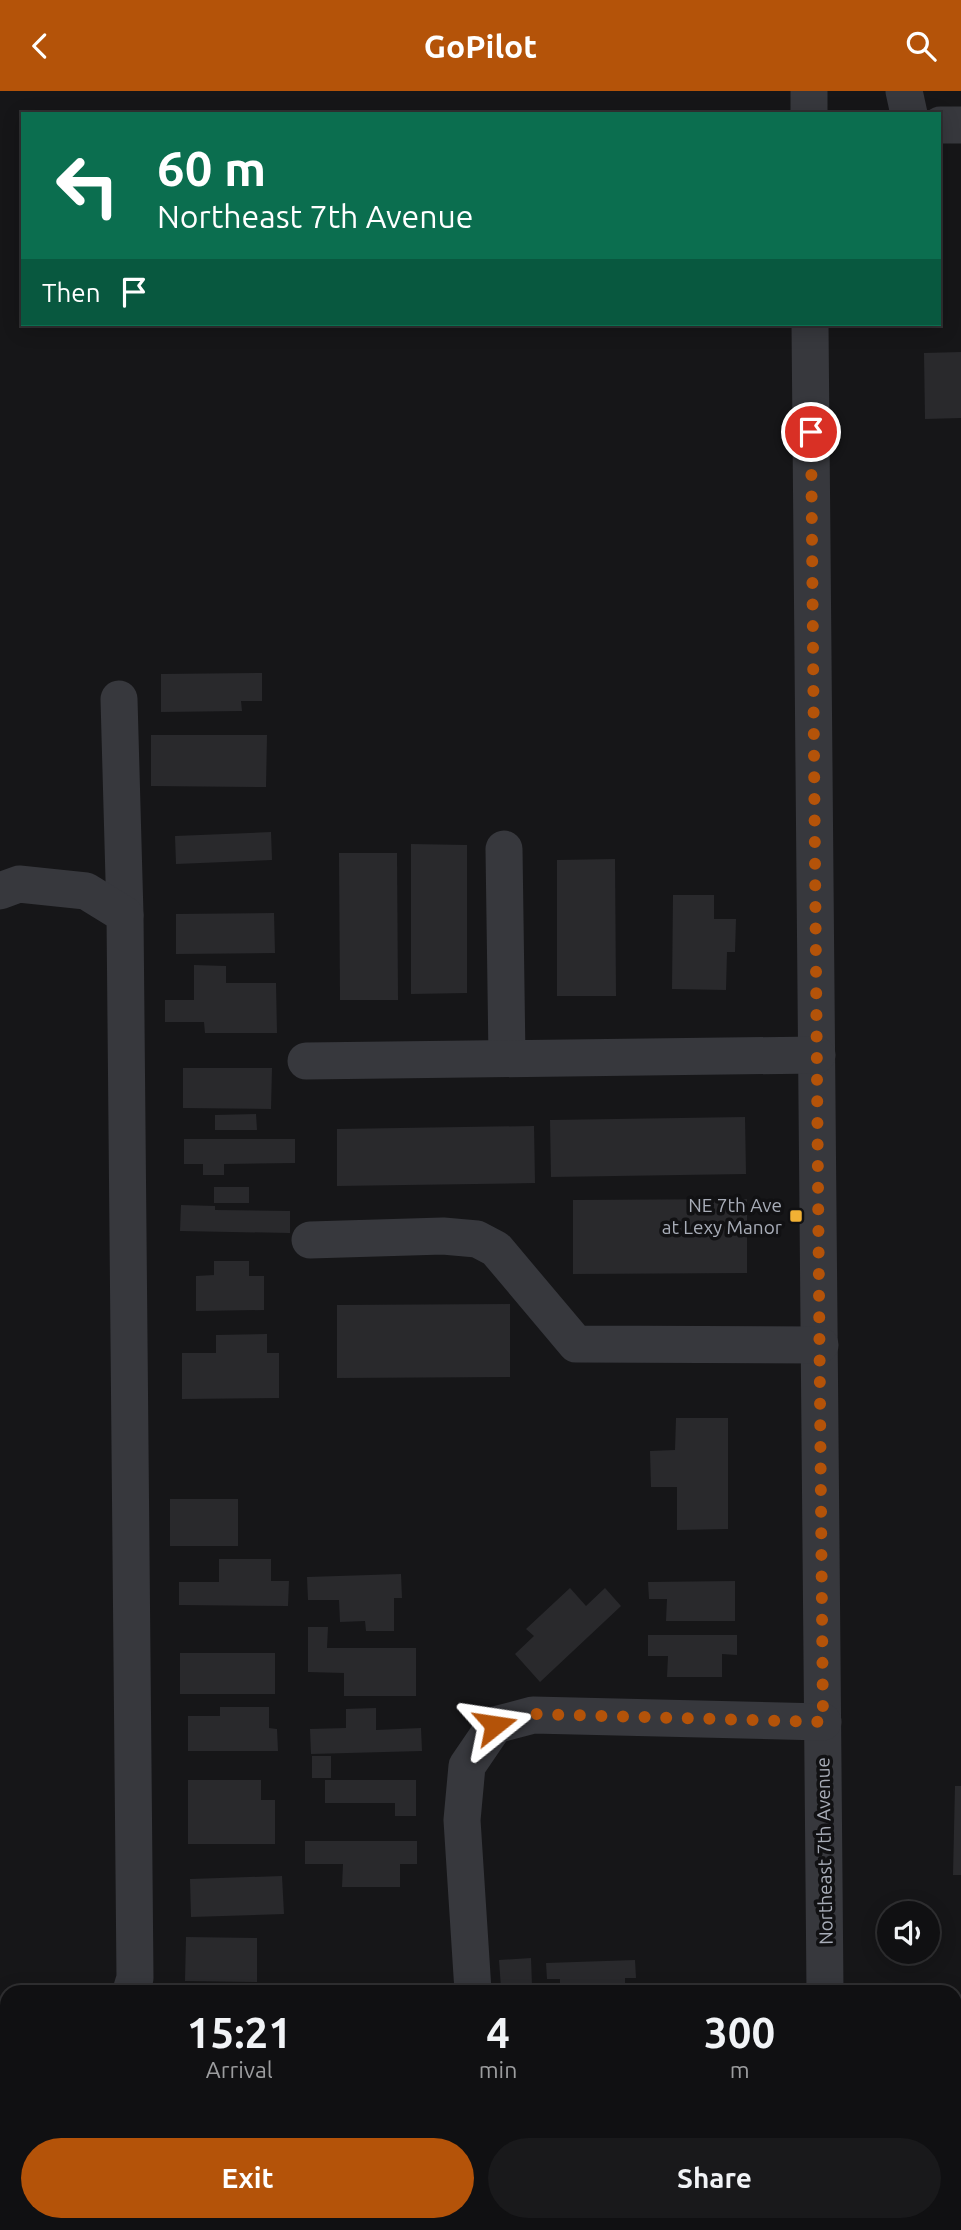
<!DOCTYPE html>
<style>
:root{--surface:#101012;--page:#19191b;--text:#f1f3f6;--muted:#9c9d9f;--line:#303032;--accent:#b45309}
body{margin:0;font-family:Ubuntu,sans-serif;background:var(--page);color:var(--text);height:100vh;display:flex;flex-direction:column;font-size:26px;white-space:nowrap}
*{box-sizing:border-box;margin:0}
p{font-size:23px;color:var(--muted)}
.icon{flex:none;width:38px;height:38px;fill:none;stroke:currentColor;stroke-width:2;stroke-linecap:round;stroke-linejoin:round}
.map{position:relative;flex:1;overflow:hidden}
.panel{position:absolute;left:0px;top:1894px;width:962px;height:247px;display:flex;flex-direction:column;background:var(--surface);border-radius:21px 21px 0 0;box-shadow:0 4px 18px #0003,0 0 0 2px var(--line)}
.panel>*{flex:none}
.banner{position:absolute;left:21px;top:21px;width:920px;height:214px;border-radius:0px;box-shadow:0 4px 18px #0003,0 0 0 2px var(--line);background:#0b6e4f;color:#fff;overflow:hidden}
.tools{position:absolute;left:877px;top:1810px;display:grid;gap:14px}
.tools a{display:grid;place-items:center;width:63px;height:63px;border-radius:50%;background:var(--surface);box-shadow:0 4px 18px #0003,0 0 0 2px var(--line);font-size:35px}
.pin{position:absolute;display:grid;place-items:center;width:60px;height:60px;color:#fff;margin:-30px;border:4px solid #fff;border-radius:50%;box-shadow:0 2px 7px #0007}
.me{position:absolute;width:77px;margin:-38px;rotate:75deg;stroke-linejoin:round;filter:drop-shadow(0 0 5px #0008)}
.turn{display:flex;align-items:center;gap:24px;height:147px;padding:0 21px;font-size:32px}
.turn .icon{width:91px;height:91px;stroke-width:2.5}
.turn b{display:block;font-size:49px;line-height:60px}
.then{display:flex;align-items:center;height:66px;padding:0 21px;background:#0003;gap:14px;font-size:26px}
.eta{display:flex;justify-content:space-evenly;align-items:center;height:119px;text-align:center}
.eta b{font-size:42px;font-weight:700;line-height:49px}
.cta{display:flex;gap:14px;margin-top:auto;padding:14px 21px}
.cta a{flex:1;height:80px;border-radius:42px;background:var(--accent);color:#fff;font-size:28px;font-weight:700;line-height:80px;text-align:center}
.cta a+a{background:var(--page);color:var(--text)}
header{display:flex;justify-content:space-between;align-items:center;height:91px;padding:0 21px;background:var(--accent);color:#fff;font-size:32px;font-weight:700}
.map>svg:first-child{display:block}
.building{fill:#29292c}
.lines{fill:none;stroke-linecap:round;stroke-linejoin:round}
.path{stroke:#3d3f44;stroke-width:4.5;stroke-dasharray:3.5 5;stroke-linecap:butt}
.minor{stroke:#37383d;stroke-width:37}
.route{stroke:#b45309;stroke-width:12;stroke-dasharray:0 21.6}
.poi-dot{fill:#f2b134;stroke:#111113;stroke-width:2.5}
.labels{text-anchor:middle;stroke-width:7;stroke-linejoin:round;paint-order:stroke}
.poi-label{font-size:19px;fill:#a8adb8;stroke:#111113;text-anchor:end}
.street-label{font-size:19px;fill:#a8adb8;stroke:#111113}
</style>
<header><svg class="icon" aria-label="back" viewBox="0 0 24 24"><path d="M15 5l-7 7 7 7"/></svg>GoPilot<svg class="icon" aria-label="search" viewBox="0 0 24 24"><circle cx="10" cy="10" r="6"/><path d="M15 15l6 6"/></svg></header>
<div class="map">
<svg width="961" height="2139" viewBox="0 0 961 2139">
<rect width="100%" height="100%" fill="#161618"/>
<g class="building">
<polygon points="961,261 961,327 925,328 924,262"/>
<polygon points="262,582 262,610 241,610 242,620 161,621 161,583"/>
<polygon points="151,644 267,644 266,696 151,695"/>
<polygon points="271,741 272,769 176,773 175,745"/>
<polygon points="411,753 467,754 467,902 411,903"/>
<polygon points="339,762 397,762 398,909 340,909"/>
<polygon points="615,768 616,905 557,905 557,769"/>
<polygon points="673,804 714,804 714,828 736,828 735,861 727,861 726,899 672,898"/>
<polygon points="274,822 275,862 176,863 176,823"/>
<polygon points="194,874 226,875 226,892 276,892 277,942 205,942 204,931 165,931 165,909 194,909"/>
<polygon points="183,977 272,977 271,1018 183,1017"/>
<polygon points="256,1023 257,1039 215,1039 215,1024"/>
<polygon points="745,1026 746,1083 551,1086 550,1029"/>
<polygon points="534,1035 535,1092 337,1095 337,1038"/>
<polygon points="184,1048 295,1048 295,1072 224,1073 224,1084 203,1084 203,1073 184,1073"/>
<rect x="214" y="1096" width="35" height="16"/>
<polygon points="747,1108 747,1182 573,1183 573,1109"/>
<polygon points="181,1114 215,1115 215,1119 290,1120 290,1142 180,1140"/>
<polygon points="214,1170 249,1170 249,1185 264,1185 264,1219 196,1220 196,1185 214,1184"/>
<polygon points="510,1213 510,1286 337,1287 337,1214"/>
<polygon points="267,1243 267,1262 279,1262 279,1307 182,1308 182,1262 216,1262 216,1244"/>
<polygon points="676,1327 728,1327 728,1438 677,1439 677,1396 651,1396 650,1360 675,1359"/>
<rect x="170" y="1408" width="68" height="47"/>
<polygon points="219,1468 271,1468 271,1490 289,1490 288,1515 179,1514 179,1491 219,1491"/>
<polygon points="401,1483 402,1507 394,1507 394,1540 366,1540 365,1530 340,1531 339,1509 308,1509 307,1486"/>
<polygon points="735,1490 735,1530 666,1530 667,1508 649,1508 648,1491"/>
<polygon points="570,1497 586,1515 605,1497 621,1515 540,1591 515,1563 534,1545 526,1538"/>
<polygon points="308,1536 328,1536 327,1557 416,1557 416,1605 344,1605 344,1582 308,1581"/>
<polygon points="648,1544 737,1544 737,1564 722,1563 722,1586 667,1586 668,1565 648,1565"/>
<rect x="180" y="1562" width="95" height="41"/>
<polygon points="220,1616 269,1616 269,1637 277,1638 278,1660 188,1660 188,1625 220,1625"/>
<polygon points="376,1617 376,1639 421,1637 422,1660 311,1663 310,1638 346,1637 346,1618"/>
<rect x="312" y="1665" width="19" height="22"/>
<polygon points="188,1689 261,1689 261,1709 275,1709 275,1753 188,1753"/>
<polygon points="325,1689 416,1689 416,1725 395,1725 395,1712 325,1712"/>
<polygon points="955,1695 961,1695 961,1784 953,1784"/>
<polygon points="305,1750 417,1750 417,1773 400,1773 400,1796 342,1796 343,1773 305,1773"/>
<polygon points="282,1785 284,1823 191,1826 190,1788"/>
<polygon points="186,1846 257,1847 257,1891 185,1890"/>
<polygon points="531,1867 532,1895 501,1897 499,1869"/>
<polygon points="635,1869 636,1887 625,1887 625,1900 560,1900 560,1888 547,1888 546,1872"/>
<polygon points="324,1892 382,1893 382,1900 325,1900"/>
<polygon points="602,2133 685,2133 685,2139 603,2139"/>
</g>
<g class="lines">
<polyline class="path" points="885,2133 885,2139"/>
<g class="minor">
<polyline points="809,0 809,23"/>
<polyline points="904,0 909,23"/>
<polyline points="940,34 961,34"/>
<polyline points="810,233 825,1900"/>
<polyline points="119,608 125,824"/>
<polyline points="504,758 507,967"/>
<polyline points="0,800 19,793 86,800 125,824 135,1887 131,1900"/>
<polyline points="306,970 817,964"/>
<polyline points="310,1149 443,1145 477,1148 496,1158 576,1253 820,1254"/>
<polyline points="473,1900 462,1729 467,1675 495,1634 533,1624 823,1631"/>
<polyline points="0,2019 7,2020"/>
<polyline points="956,2091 961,2091"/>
<polyline points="488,2133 489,2139"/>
<polyline points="828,2133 828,2139"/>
<polyline points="90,2139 91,2133"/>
</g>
</g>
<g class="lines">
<polyline class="route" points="495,1634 533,1623 823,1631 811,341"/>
</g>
<rect class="poi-dot" x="789" y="1118" width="14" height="14" rx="3.5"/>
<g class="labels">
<g class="poi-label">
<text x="782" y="1121">NE 7th Ave<tspan x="782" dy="22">at Lexy Manor</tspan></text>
</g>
<g class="street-label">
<text transform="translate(824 1760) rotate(-91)" y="7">Northeast 7th Avenue</text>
</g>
</g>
</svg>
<div class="tools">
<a><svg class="icon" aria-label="sound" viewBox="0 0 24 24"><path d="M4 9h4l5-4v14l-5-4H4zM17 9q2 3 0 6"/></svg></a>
</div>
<div class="pin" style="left:811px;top:341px;background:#d93025"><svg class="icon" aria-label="arrive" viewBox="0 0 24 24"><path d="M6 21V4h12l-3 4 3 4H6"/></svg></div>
<svg class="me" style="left:495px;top:1634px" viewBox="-20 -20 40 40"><path d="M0-17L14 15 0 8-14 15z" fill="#b45309" stroke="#fff" stroke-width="4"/></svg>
<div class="banner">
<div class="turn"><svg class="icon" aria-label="left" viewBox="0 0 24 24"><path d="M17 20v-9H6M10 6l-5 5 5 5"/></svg><div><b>60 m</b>Northeast 7th Avenue</div></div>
<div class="then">Then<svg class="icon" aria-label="arrive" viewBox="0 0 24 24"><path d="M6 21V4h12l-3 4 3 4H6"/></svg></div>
</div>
<section class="panel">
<div class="eta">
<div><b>15:21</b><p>Arrival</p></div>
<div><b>4</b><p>min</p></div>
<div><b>300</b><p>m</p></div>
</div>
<div class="cta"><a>Exit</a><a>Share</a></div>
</section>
</div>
